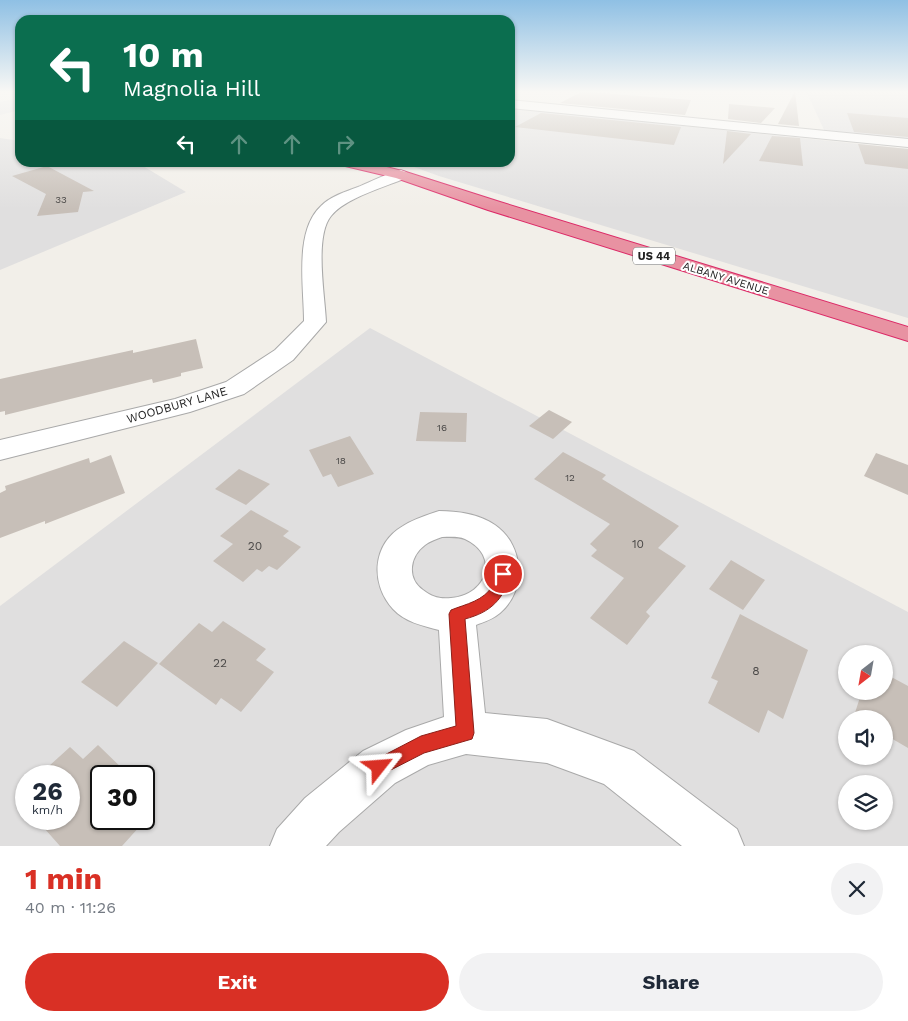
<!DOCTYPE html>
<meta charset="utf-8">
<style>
:root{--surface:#fff;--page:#f2f2f3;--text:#1f2937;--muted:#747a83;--accent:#d93025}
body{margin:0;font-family:"Work Sans",sans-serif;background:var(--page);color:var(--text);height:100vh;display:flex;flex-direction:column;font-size:19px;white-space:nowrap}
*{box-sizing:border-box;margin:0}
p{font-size:16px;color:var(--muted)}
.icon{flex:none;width:28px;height:28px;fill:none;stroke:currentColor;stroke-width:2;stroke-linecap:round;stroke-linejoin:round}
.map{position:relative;height:846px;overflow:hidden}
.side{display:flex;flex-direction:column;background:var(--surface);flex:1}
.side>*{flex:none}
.top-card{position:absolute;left:15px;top:15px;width:500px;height:152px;border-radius:15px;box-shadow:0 1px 4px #0004;background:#0b6e4f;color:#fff;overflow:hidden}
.needle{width:32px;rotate:211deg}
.fabs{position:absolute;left:838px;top:645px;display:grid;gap:10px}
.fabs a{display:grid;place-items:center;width:55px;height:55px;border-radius:50%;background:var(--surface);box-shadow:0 1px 4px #0004;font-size:25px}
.speed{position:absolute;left:15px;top:765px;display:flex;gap:10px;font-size:25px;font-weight:700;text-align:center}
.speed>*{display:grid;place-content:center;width:65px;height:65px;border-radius:50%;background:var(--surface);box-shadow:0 1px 4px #0004;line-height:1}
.speed small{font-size:12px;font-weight:400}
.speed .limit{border:2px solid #111;border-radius:8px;background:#fff;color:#111}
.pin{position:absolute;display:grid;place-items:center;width:42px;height:42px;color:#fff;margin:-21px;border:2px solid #fff;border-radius:50%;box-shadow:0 1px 5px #0007}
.me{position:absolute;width:55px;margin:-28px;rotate:62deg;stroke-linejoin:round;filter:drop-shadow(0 0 4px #0008)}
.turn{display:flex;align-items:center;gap:18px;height:105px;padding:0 25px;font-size:22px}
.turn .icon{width:65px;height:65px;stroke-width:2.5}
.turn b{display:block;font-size:35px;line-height:42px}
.lanes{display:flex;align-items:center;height:48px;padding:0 25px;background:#0003;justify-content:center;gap:25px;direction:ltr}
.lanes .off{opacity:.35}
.round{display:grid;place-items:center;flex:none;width:52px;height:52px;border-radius:26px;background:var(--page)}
.overview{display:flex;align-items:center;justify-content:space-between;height:85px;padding:0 25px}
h1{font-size:30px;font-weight:700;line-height:38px;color:var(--accent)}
.action{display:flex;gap:10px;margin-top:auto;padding:10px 25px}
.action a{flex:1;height:58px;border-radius:30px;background:var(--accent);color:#fff;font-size:20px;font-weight:700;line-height:58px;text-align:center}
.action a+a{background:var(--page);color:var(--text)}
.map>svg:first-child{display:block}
.residential{fill:#e0dfdf;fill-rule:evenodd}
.parking{fill:#e2e2e2}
.building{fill:#c7bfb8}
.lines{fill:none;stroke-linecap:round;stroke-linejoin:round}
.minor-casing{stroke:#a9a9a9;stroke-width:2}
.highway-casing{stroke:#dc2a67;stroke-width:2}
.minor{fill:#fff;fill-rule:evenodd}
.highway{fill:#e892a2;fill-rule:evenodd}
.route{fill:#d93025;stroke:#8d1f18}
.labels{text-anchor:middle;stroke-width:4;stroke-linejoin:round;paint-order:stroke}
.number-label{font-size:10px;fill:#4b4948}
.shield{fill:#fff;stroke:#646464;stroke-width:1}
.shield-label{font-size:11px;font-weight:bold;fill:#222}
.far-street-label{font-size:11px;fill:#222;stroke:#fff}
.street-label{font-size:12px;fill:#222;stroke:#fff}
.near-number-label{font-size:12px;fill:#4b4948}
</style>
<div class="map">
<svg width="908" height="846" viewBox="0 0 908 846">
<rect width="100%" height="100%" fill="#f2efe9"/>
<g class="residential">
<polygon points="806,91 908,91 908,140 825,132"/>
<polygon points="510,108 908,149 908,318 439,176 403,163 510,162"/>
<polygon points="0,138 20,141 20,162 138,163 186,192 0,270"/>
<path d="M370,328l538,284v234h-908v-240zM846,654h38v37h-38zM846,719h38v37h-38zM26,776h43v43h-43zM101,776h43v43h-43zM846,784h38v37h-38z"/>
</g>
<polygon class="parking" points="20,98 20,110 0,115 0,102"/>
<g class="building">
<polygon points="583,91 627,95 691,100 685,115 560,103"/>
<polygon points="795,91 799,126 778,124"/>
<polygon points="729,104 775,108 761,123 728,119"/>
<polygon points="541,113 681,127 674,145 515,127"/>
<polygon points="847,113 908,118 908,137 854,132"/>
<polygon points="727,131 751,134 723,164"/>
<polygon points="772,136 800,138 803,166 759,161"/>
<polygon points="858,144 908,149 908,169 865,164"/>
<polygon points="47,166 94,191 83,192 78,212 37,216 46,194 12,176"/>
<polygon points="196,339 203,368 181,373 181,376 153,383 152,379 5,415 5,411 0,412 0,379 133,350 133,353"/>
<polygon points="549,410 572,422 553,439 529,426"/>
<polygon points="420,412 467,413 466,442 416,441"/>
<polygon points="350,436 374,474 338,487 331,474 323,477 309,450"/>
<polygon points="563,452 606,475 602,479 679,526 658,548 686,566 646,612 650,616 627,645 590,618 624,578 591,556 597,550 590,544 610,524 534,479"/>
<polygon points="876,453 908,465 908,495 864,476"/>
<polygon points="111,455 125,493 45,524 45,521 0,538 0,493 6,490 5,486 89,458 90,463"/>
<polygon points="239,469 270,484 246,505 215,489"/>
<polygon points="251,510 289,531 283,536 301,547 277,570 269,566 262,572 257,569 243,582 213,561 233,544 220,536"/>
<polygon points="731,560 765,580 743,610 709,589"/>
<polygon points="740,614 808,650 783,719 768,710 759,733 708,703 718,681 711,678"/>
<polygon points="223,621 266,649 256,660 274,672 241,712 221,698 216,705 159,664 199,623 212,632"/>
<polygon points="124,641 158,663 117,707 81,682"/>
<polygon points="884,673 908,686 908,748 884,734 884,719 853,719 862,691 884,691"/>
<polygon points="98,745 130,776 101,776 101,819 144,819 144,809 150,815 122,846 60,846 36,819 69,819 69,776 38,776 70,747 83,759"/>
</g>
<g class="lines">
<defs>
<g id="minor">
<polygon points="510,100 908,139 908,147 510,108"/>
<path d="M401,170l5,2 3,3 -3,3c-21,9 -61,20 -75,38 -17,21 -6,80 -5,106l-33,38 -49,34 -54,18 -190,48v-20l175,-41 51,-17 49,-32 29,-29c0,-34 -10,-90 17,-115 10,-10 24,-14 37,-19 14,-6 28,-13 43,-17z"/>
<path d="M439,511c19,0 40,3 56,14 29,20 32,65 5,88 -7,6 -16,9 -24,12l9,88 62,6 87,32 103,78 7,17h-62l-78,-62 -57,-21 -81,-9 -38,11 -33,18 -56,49 -13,14h-56l7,-17 28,-31 58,-47 43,-21 38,-13 -5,-87c-16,-4 -34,-8 -46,-21 -23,-25 -21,-65 10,-83 11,-7 24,-11 36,-15zM442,537c8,0 16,-1 23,2 35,16 23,56 -14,59 -12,1 -19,-1 -28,-8 -17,-12 -13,-34 2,-45 5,-4 12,-6 17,-8z"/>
</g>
<polygon id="highway" points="339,162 367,162 406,172 500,202 908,327 908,341 488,210 396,178 341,165"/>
</defs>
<use href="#minor" class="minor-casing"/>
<use href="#highway" class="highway-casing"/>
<use href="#minor" class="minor"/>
<use href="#highway" class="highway"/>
</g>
<linearGradient id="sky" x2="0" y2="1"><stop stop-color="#8fc0e4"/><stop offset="0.44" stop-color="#f9f8f5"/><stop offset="1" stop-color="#f9f8f5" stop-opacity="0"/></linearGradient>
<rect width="908" height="209" fill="url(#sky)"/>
<path class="route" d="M503,568l5,2 3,4c-8,26 -20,38 -46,45l9,114 -2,6 -48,14 -45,23 -6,-3 -3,-6 3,-6 48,-25 35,-10 -7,-112 2,-4c15,-6 33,-9 42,-25 2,-4 3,-10 5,-15z"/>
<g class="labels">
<g class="number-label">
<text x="61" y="203">33</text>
<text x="442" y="431">16</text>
<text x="341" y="464">18</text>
<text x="570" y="481">12</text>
</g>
<rect class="shield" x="633" y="247.5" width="42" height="17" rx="4"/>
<g class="shield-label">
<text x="654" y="260">US 44</text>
</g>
<g class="far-street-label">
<text transform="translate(726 278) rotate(17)" y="4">ALBANY AVENUE</text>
</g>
<g class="street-label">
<text transform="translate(177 405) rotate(-16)" y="4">WOODBURY LANE</text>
</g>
<g class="near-number-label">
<text x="638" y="548">10</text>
<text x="255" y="550">20</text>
<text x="220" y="667">22</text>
<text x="756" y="675">8</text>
</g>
</g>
</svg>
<div class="fabs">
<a><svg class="needle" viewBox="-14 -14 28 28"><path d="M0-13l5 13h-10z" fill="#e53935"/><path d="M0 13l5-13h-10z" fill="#747a83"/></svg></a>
<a><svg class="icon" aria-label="sound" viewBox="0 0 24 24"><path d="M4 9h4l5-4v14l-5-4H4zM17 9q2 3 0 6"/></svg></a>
<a><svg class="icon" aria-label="layers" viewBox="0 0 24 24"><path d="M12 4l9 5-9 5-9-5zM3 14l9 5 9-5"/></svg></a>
</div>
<div class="speed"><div>26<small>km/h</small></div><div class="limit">30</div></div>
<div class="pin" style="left:503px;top:574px;background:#d93025"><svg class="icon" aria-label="arrive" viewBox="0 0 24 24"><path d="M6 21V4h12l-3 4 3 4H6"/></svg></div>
<svg class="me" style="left:379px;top:767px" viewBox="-20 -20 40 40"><path d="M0-17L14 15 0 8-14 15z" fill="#d93025" stroke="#fff" stroke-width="4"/></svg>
<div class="top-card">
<div class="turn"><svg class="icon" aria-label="left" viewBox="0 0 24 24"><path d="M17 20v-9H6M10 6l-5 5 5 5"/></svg><div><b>10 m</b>Magnolia Hill</div></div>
<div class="lanes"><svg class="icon" aria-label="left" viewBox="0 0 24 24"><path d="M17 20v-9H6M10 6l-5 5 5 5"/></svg><svg class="icon off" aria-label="ahead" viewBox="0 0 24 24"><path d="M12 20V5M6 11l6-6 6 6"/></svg><svg class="icon off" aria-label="ahead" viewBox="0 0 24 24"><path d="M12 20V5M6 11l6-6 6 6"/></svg><svg class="icon off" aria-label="right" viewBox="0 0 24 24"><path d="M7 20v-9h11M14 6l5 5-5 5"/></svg></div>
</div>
</div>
<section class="side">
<div class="overview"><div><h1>1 min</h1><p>40 m · 11:26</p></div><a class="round"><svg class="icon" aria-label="close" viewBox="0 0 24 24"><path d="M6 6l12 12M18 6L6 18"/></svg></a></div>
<div class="action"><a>Exit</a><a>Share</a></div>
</section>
